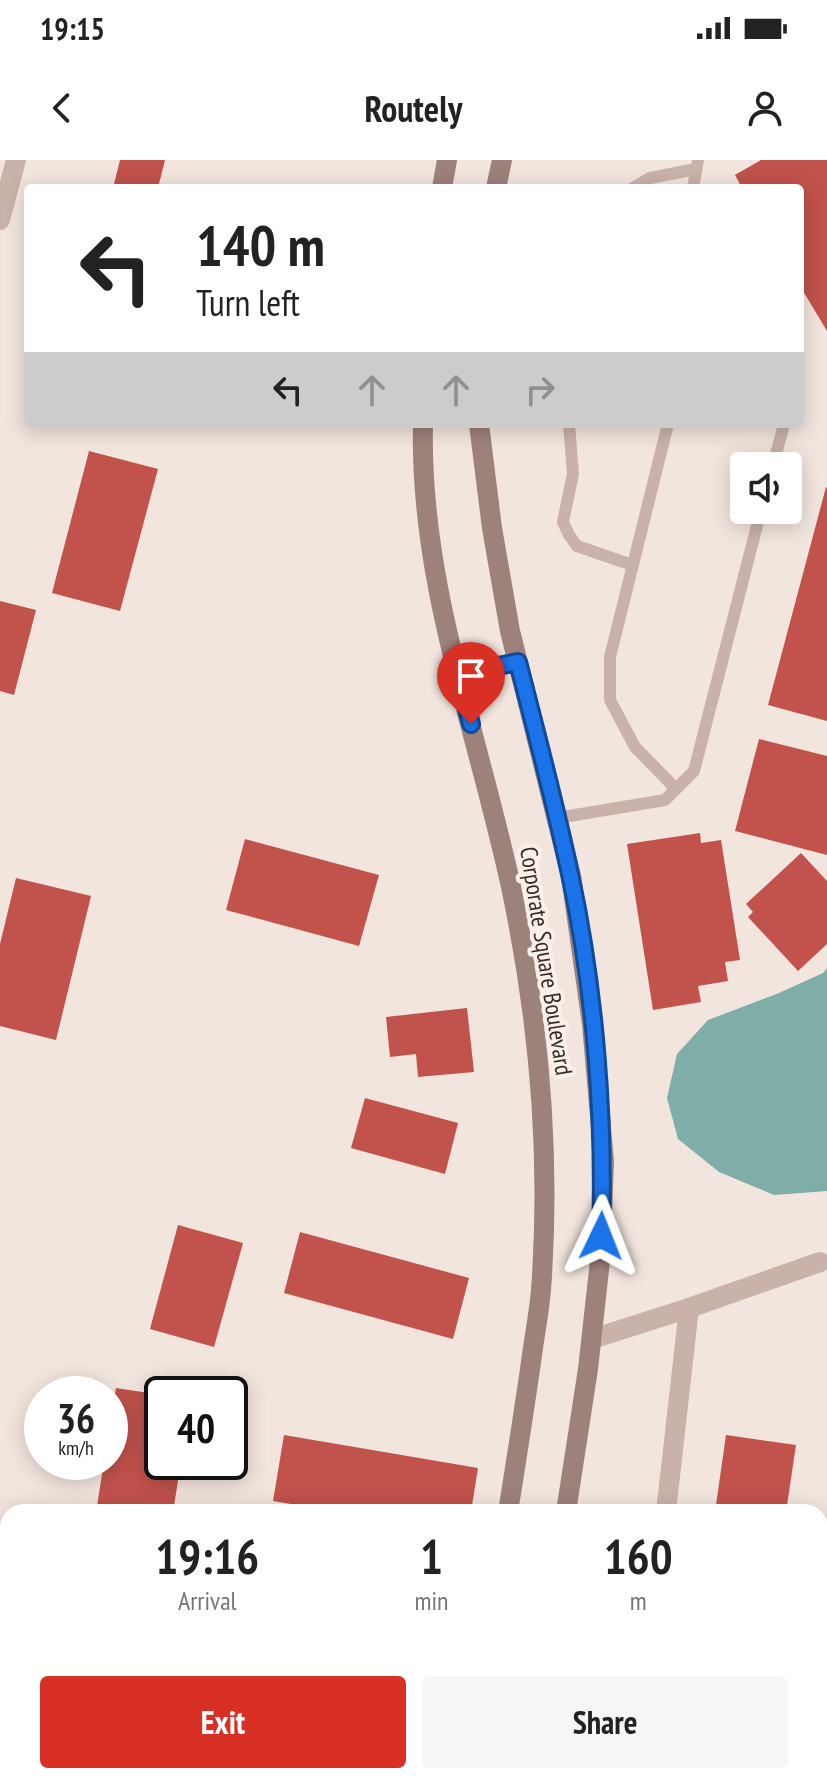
<!DOCTYPE html>
<style>
:root{--surface:#fff;--page:#f6f6f6;--text:#222;--muted:#767676;--accent:#d93025}
body{margin:0;font-family:"PT Sans Narrow",sans-serif;background:var(--page);color:var(--text);height:100vh;display:flex;flex-direction:column;font-size:30px;white-space:nowrap}
*{box-sizing:border-box;margin:0}
p{font-size:26px;color:var(--muted)}
.icon{flex:none;width:44px;height:44px;fill:none;stroke:currentColor;stroke-width:2;stroke-linecap:round;stroke-linejoin:round}
.map{position:relative;flex:1;overflow:hidden}
.side{position:absolute;left:0px;top:1344px;width:828px;height:280px;display:flex;flex-direction:column;background:var(--surface);border-radius:24px 24px 0 0;box-shadow:0 4px 20px #0003}
.side>*{flex:none}
.guide{position:absolute;left:24px;top:24px;width:780px;height:244px;border-radius:8px;box-shadow:0 4px 20px #0003;background:#fff;color:var(--text);overflow:hidden}
.controls{position:absolute;left:730px;top:292px;display:grid;gap:16px}
.controls a{display:grid;place-items:center;width:72px;height:72px;border-radius:8px;background:var(--surface);box-shadow:0 4px 20px #0003;font-size:40px}
.speed{position:absolute;left:24px;top:1216px;display:flex;gap:16px;font-size:40px;font-weight:700;text-align:center}
.speed>*{display:grid;place-content:center;width:104px;height:104px;border-radius:50%;background:var(--surface);box-shadow:0 4px 20px #0003;line-height:1}
.speed small{font-size:20px;font-weight:400}
.speed .limit{border:4px solid #111;border-radius:12px;background:#fff;color:#111}
.pin{position:absolute;display:grid;place-items:center;width:68px;height:68px;color:#fff;margin:-82px -34px;border-radius:50% 50% 50% 0;rotate:-45deg;box-shadow:0 0 8px #0007}
.pin .icon{rotate:45deg}
.me{position:absolute;width:88px;margin:-44px;rotate:2deg;stroke-linejoin:round;filter:drop-shadow(0 0 6px #0008)}
.turn{display:flex;align-items:center;gap:28px;height:168px;padding:0 40px;font-size:36px}
.turn .icon{width:104px;height:104px;stroke-width:2.5}
.turn b{display:block;font-size:56px;line-height:68px}
.lanes{display:flex;align-items:center;height:76px;padding:0 40px;background:#0003;justify-content:center;gap:40px;direction:ltr}
.lanes .off{opacity:.35}
.eta{display:flex;justify-content:space-evenly;align-items:center;height:136px;text-align:center}
.eta b{font-size:48px;font-weight:800;line-height:56px}
.primary-button{display:flex;gap:16px;margin-top:auto;padding:16px 40px}
.primary-button a{flex:1;height:92px;border-radius:8px;background:var(--accent);color:#fff;font-size:32px;font-weight:800;line-height:92px;text-align:center}
.primary-button a+a{background:var(--page);color:var(--text)}
.status{display:flex;justify-content:space-between;align-items:center;height:56px;padding:0 40px;background:var(--surface);direction:ltr}
.status svg{height:22px;fill:currentColor}
header{display:flex;justify-content:space-between;align-items:center;height:104px;padding:0 40px;background:var(--surface);font-size:36px;font-weight:800}
.map>svg:first-child{display:block}
.water{fill:#7eaea7}
.building{fill:#c1524c}
.lines{fill:none;stroke-linecap:round;stroke-linejoin:round}
.lane{stroke:#c9b2aa;stroke-width:12}
.street{stroke:#c9b2aa;stroke-width:20}
.secondary{stroke:#9d817b;stroke-width:20}
.route-casing{stroke:#114b97;stroke-width:20}
.route{stroke:#1a73e8;stroke-width:14}
.labels{text-anchor:middle;stroke-width:8;stroke-linejoin:round;paint-order:stroke}
.street-label{font-size:24px;fill:#372b29;stroke:#f9f0ea}
</style>
<div class="status"><b>19:15</b><svg viewBox="0 0 49 12"><path d="M0 12V9h3v3zM5 12V6h3v6zM10 12V3h3v9zM15 12V0h3v12zM26 1h20v11H26zM47 4h2v5h-2z"/></svg></div>
<header><svg class="icon" aria-label="back" viewBox="0 0 24 24"><path d="M15 5l-7 7 7 7"/></svg>Routely<svg class="icon" aria-label="person" viewBox="0 0 24 24"><circle cx="12" cy="8" r="4"/><path d="M4 21q1-7 8-7t8 7"/></svg></header>
<div class="map">
<svg width="827" height="1624" viewBox="0 0 827 1624">
<rect width="100%" height="100%" fill="#f2e5de"/>
<polygon class="water" points="827,808 827,1031 774,1035 719,1012 678,979 667,938 677,894 708,860 779,833 823,813"/>
<g class="building">
<polygon points="120,0 165,0 158,28 113,28"/>
<polygon points="761,0 827,0 827,171 800,126 800,28 742,28 735,15"/>
<polygon points="89,291 158,309 120,451 52,433"/>
<polygon points="826,327 827,328 827,561 768,545"/>
<polygon points="0,441 36,450 14,535 0,531"/>
<polygon points="759,579 827,596 827,695 735,671"/>
<polygon points="700,673 701,683 721,680 740,800 725,802 728,821 698,826 701,842 653,850 627,684"/>
<polygon points="245,679 379,715 359,786 226,750"/>
<polygon points="801,693 827,721 827,784 798,811 748,757 753,752 746,744"/>
<polygon points="16,718 91,736 56,880 0,866 0,784"/>
<polygon points="467,848 474,912 418,917 416,894 390,897 386,857"/>
<polygon points="365,938 458,963 445,1014 351,988"/>
<polygon points="178,1065 243,1083 214,1187 150,1169"/>
<polygon points="300,1072 469,1118 453,1179 284,1133"/>
<polygon points="116,1228 162,1235 162,1302 181,1302 173,1352 96,1352 104,1302 110,1302 110,1264"/>
<polygon points="284,1275 478,1308 471,1352 338,1352 273,1341"/>
<polygon points="726,1275 796,1285 786,1352 715,1352"/>
<polygon points="820,1410 827,1411 827,1473 820,1472"/>
<polygon points="677,1616 767,1616 766,1624 676,1624"/>
</g>
<g class="lines">
<g class="lane">
<polyline points="633,28 650,18 696,9"/>
<polyline points="693,28 698,0"/>
<polyline points="569,264 573,314 563,362 569,375 577,386 632,405"/>
<polyline points="668,264 610,497 610,540 635,587 676,629"/>
<polyline points="773,306 784,264"/>
<polyline points="458,514 518,502"/>
<polyline points="557,658 665,640 694,611 761,350"/>
</g>
<g class="street">
<polyline points="0,60 16,0"/>
<polyline points="592,1179 689,1148"/>
<polyline points="666,1352 689,1148 820,1102"/>
<polyline points="581,1616 630,1624"/>
</g>
<g class="secondary">
<polyline points="442,28 447,0"/>
<polyline points="496,28 502,0"/>
<path d="M423,264c-4,159 55,309 88,463 28,132 40,268 30,403 -2,24 -7,48 -10,72 -7,50 -15,100 -23,150"/>
<polyline points="479,264 492,368 510,471 571,716 592,864 604,1002 600,1101 588,1209 566,1352"/>
<polyline points="0,1474 8,1477"/>
<polyline points="466,1624 467,1616"/>
<polyline points="523,1624 523,1616"/>
</g>
</g>
<g class="lines">
<defs>
<path id="route" d="M471,564l-13,-50 60,-12c18,70 37,141 52,212 25,116 35,244 31,362"/>
</defs>
<use href="#route" class="route-casing"/>
<use href="#route" class="route"/>
</g>
<g class="labels">
<g class="street-label">
<text transform="translate(546 801) rotate(81)" y="8">Corporate Square Boulevard</text>
</g>
</g>
</svg>
<div class="controls">
<a><svg class="icon" aria-label="sound" viewBox="0 0 24 24"><path d="M4 9h4l5-4v14l-5-4H4zM17 9q2 3 0 6"/></svg></a>
</div>
<div class="speed"><div>36<small>km/h</small></div><div class="limit">40</div></div>
<div class="pin" style="left:471px;top:564px;background:#d93025"><svg class="icon" aria-label="arrive" viewBox="0 0 24 24"><path d="M6 21V4h12l-3 4 3 4H6"/></svg></div>
<svg class="me" style="left:601px;top:1076px" viewBox="-20 -20 40 40"><path d="M0-17L14 15 0 8-14 15z" fill="#1a73e8" stroke="#fff" stroke-width="4"/></svg>
<div class="guide">
<div class="turn"><svg class="icon" aria-label="left" viewBox="0 0 24 24"><path d="M17 20v-9H6M10 6l-5 5 5 5"/></svg><div><b>140 m</b>Turn left</div></div>
<div class="lanes"><svg class="icon" aria-label="left" viewBox="0 0 24 24"><path d="M17 20v-9H6M10 6l-5 5 5 5"/></svg><svg class="icon off" aria-label="ahead" viewBox="0 0 24 24"><path d="M12 20V5M6 11l6-6 6 6"/></svg><svg class="icon off" aria-label="ahead" viewBox="0 0 24 24"><path d="M12 20V5M6 11l6-6 6 6"/></svg><svg class="icon off" aria-label="right" viewBox="0 0 24 24"><path d="M7 20v-9h11M14 6l5 5-5 5"/></svg></div>
</div>
<section class="side">
<div class="eta">
<div><b>19:16</b><p>Arrival</p></div>
<div><b>1</b><p>min</p></div>
<div><b>160</b><p>m</p></div>
</div>
<div class="primary-button"><a>Exit</a><a>Share</a></div>
</section>
</div>
